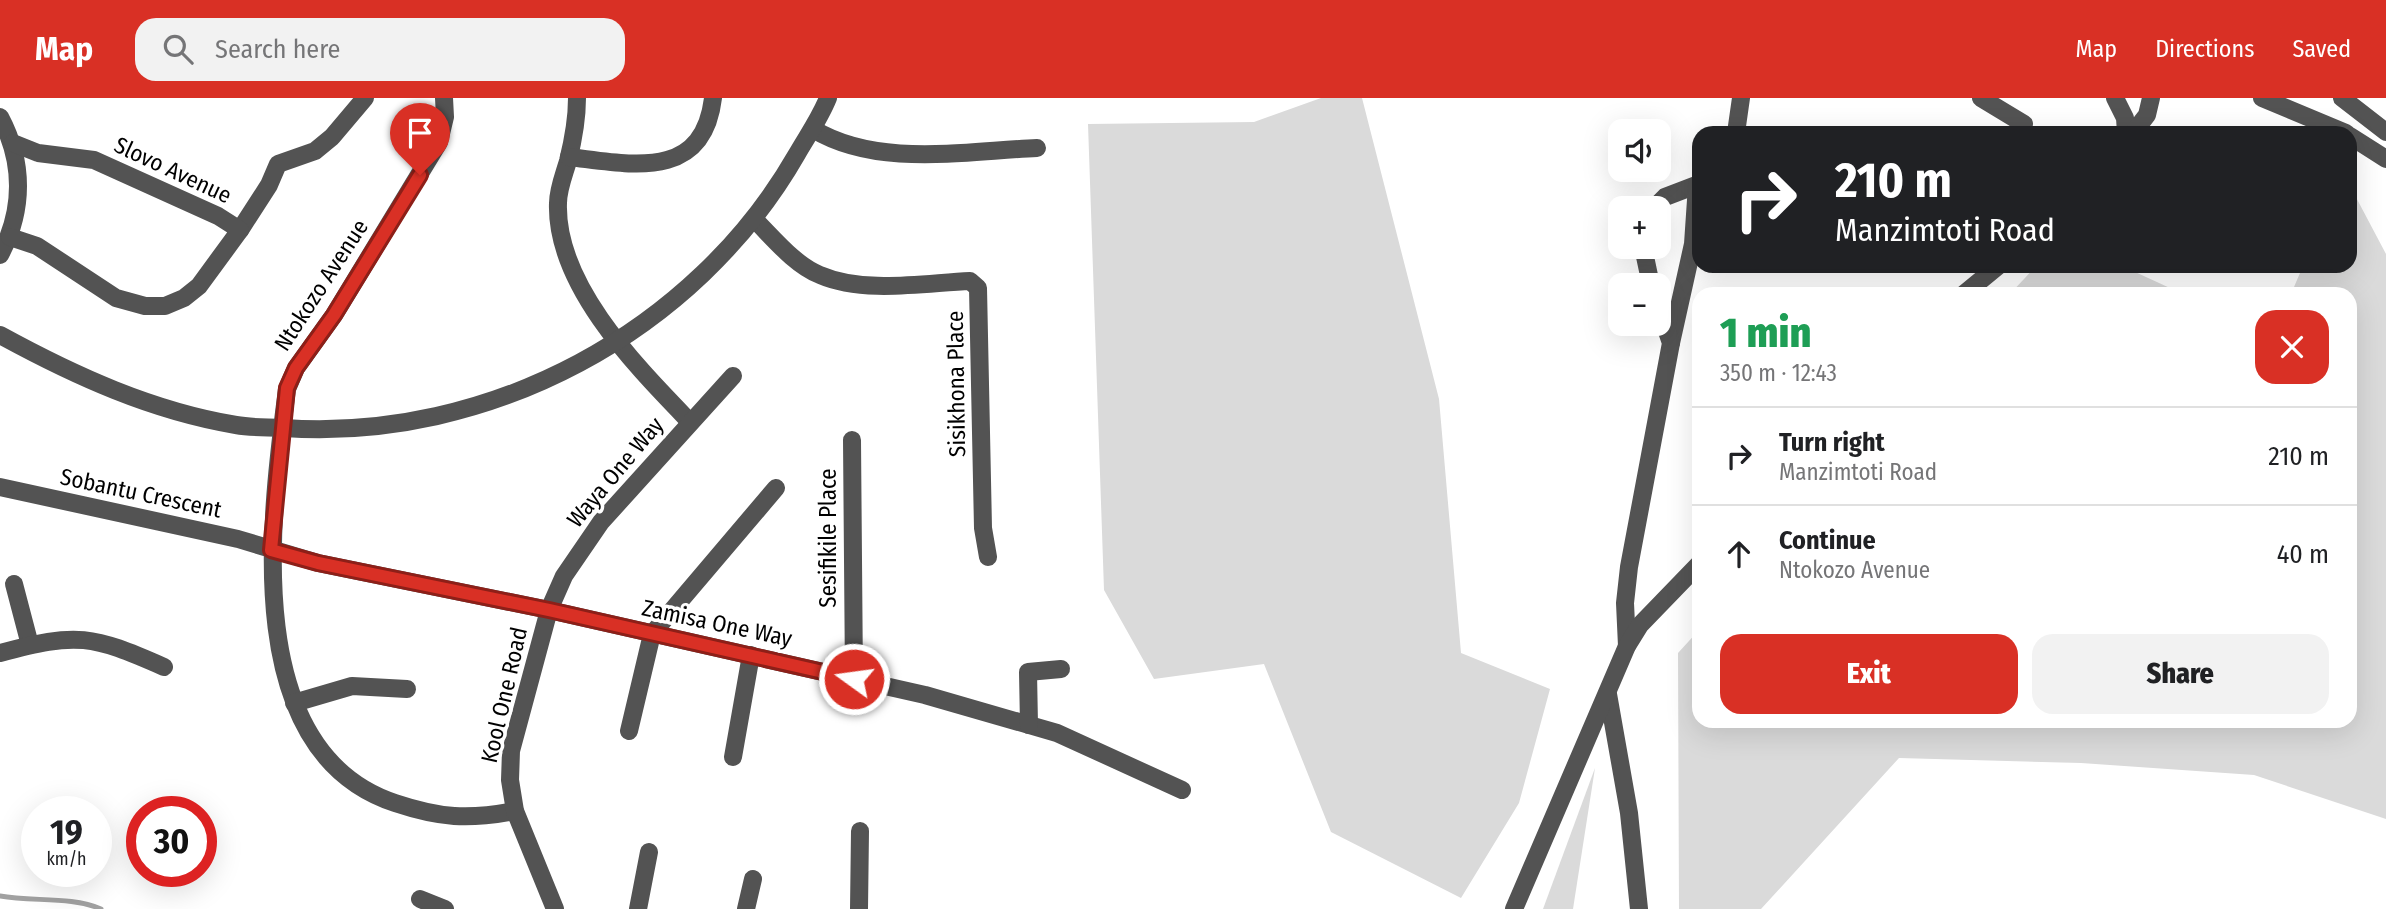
<!DOCTYPE html>
<meta charset="utf-8">
<style>
:root{--surface:#fff;--page:#f2f2f2;--text:#202124;--muted:#757577;--line:#e0e0e0;--accent:#d93025}
body{margin:0;font-family:"Fira Sans Condensed",sans-serif;background:var(--page);color:var(--text);height:100vh;display:flex;flex-direction:column;font-size:26px;white-space:nowrap}
*{box-sizing:border-box;margin:0}
p{font-size:23px;color:var(--muted)}
.icon{flex:none;width:38px;height:38px;fill:none;stroke:currentColor;stroke-width:2;stroke-linecap:round;stroke-linejoin:round}
.map{position:relative;flex:1;overflow:hidden}
.side{position:absolute;left:1692px;top:189px;width:665px;height:441px;display:flex;flex-direction:column;background:var(--surface);border-radius:21px;box-shadow:0 7px 28px #0002}
.side>*{flex:none}
.top-card{position:absolute;left:1692px;top:28px;width:665px;height:147px;border-radius:21px;box-shadow:0 7px 28px #0002;background:#202124;color:#fff;overflow:hidden}
.fabs{position:absolute;left:1608px;top:21px;display:grid;gap:14px}
.fabs a{display:grid;place-items:center;width:63px;height:63px;border-radius:14px;background:var(--surface);box-shadow:0 7px 28px #0002;font-size:35px}
.speed{position:absolute;left:21px;top:698px;display:flex;gap:14px;font-size:35px;font-weight:700;text-align:center}
.speed>*{display:grid;place-content:center;width:91px;height:91px;border-radius:50%;background:var(--surface);box-shadow:0 7px 28px #0002;line-height:1}
.speed small{font-size:18px;font-weight:400}
.speed .limit{border:10px solid #d22;background:#fff;color:#111}
.pin{position:absolute;display:grid;place-items:center;width:60px;height:60px;color:#fff;margin:-72px -30px;border-radius:50% 50% 50% 0;rotate:-45deg;box-shadow:0 0 7px #0007}
.pin .icon{rotate:45deg}
.me{position:absolute;width:77px;margin:-38px;rotate:284deg;stroke-linejoin:round;filter:drop-shadow(0 0 5px #0008)}
.turn{display:flex;align-items:center;gap:24px;height:147px;padding:0 28px;font-size:32px}
.turn .icon{width:91px;height:91px;stroke-width:2.5}
.turn b{display:block;font-size:49px;line-height:60px}
.round{display:grid;place-items:center;flex:none;width:74px;height:74px;border-radius:21px;background:var(--page)}
.head{display:flex;align-items:center;justify-content:space-between;height:119px;padding:0 28px}
h1{font-size:42px;font-weight:800;line-height:52px;color:#1e9e55}
.action{display:flex;gap:14px;margin-top:auto;padding:14px 28px}
.action a{flex:1;height:80px;border-radius:21px;background:var(--accent);color:#fff;font-size:28px;font-weight:800;line-height:80px;text-align:center}
.action a+a{background:var(--page);color:var(--text)}
ul{padding:0;list-style:none}
li{display:flex;align-items:center;gap:21px;height:98px;padding:0 28px;border-top:2px solid var(--line)}
li div{flex:1}
li b{display:block;font-size:26px}
li em{font-style:normal}
header{display:flex;align-items:center;gap:42px;box-sizing:border-box;height:98px;padding:0 35px;background:var(--accent);color:#fff}
header strong{font-size:33px}
nav{display:flex;gap:38px;margin-inline-start:auto;font-size:24px}
.search{width:490px;height:63px;background:var(--page);display:flex;align-items:center;gap:18px;box-sizing:border-box;padding:0 24px;border-radius:21px;color:var(--muted);font-size:26px}
.map>svg:first-child{display:block}
.green{fill:#dadada}
.lines{fill:none;stroke-linecap:round;stroke-linejoin:round}
.stream{stroke:#a1a1a1;stroke-width:5}
.minor{stroke:#535353;stroke-width:18}
.route-casing{stroke:#8d1f18;stroke-width:18}
.route{stroke:#d93025;stroke-width:12}
.labels{text-anchor:middle;stroke-width:7;stroke-linejoin:round;paint-order:stroke}
.street-label{font-size:23px;fill:#000;stroke:#fff}
</style>
<header>
<strong>Map</strong>
<div class="search"><svg class="icon" aria-label="search" viewBox="0 0 24 24"><circle cx="10" cy="10" r="6"/><path d="M15 15l6 6"/></svg>Search here</div>
<nav><a>Map</a><a>Directions</a><a>Saved</a></nav>
</header>
<div class="map">
<svg width="2386" height="811" viewBox="0 0 2386 811">
<rect width="100%" height="100%" fill="#fff"/>
<g class="green">
<polygon points="1321,0 1362,0 1439,301 1461,555 1550,591 1519,705 1461,800 1331,734 1264,566 1154,581 1104,492 1088,26 1254,24"/>
<polygon points="2350,88 2386,156 2386,721 2254,677 2081,665 1899,660 1761,811 1679,811 1678,555 1699,532 1699,623 2350,623 2350,196 2291,196 2303,168 2350,168"/>
<polygon points="2036,168 2122,168 2183,196 2010,196"/>
<polygon points="1595,670 1573,811 1543,811"/>
</g>
<g class="lines">
<path class="stream" d="M0,798c32,6 71,0 101,13"/>
<g class="minor">
<path d="M444,0l1,19 -6,25 -105,173 -38,53 -9,21c-16,125 -49,362 108,414 45,15 73,17 120,8"/>
<path d="M577,0c0,21 -4,43 -9,63 -4,14 -10,28 -10,42 -3,82 79,164 132,219"/>
<polyline points="1981,0 2024,26"/>
<polyline points="2115,0 2125,20 2126,35"/>
<polyline points="2262,0 2346,35"/>
<polyline points="2342,0 2386,34"/>
<path d="M0,19c24,45 24,93 0,138"/>
<path d="M813,31c64,39 152,22 224,19"/>
<polyline points="1736,35 1741,0"/>
<polyline points="2133,35 2147,17 2151,0"/>
<polyline points="2350,38 2386,61"/>
<path d="M569,59c61,7 134,25 144,-59"/>
<polyline points="1654,110 1665,99 1699,86"/>
<path d="M755,122c19,19 40,45 65,55 44,19 104,8 150,6l8,7 5,240 5,29"/>
<polyline points="240,132 269,87 278,66 315,53 332,39 365,0"/>
<polyline points="10,139 37,148 116,200 145,208 165,208 184,200 199,188 240,132 218,118 94,62 38,55 13,45"/>
<polyline points="1643,149 1651,187"/>
<polyline points="1964,196 1998,168"/>
<path d="M0,237c75,41 152,76 236,90 16,3 32,2 48,3 205,14 411,-96 513,-274 11,-19 23,-36 31,-56"/>
<polyline points="1671,245 1693,146 1697,87"/>
<polyline points="852,342 854,581"/>
<polyline points="0,389 238,441 318,465 549,512 925,597 1057,635 1182,692"/>
<polyline points="14,486 30,547"/>
<polyline points="1627,548 1625,505 1629,469 1671,245 1659,210"/>
<path d="M0,555c78,-21 91,-18 164,14"/>
<polyline points="1608,596 1629,715 1639,811"/>
<polyline points="294,605 352,588 407,591"/>
<polyline points="1029,627 1028,574 1061,571"/>
<polyline points="629,633 652,536 776,390"/>
<polyline points="733,659 751,557"/>
<polyline points="420,801 445,811"/>
<polyline points="555,811 515,713 510,682 511,653 549,512 564,478 601,424 733,278"/>
<polyline points="638,811 649,754"/>
<polyline points="746,811 753,781"/>
<polyline points="859,811 860,733"/>
<polyline points="1514,811 1627,548 1640,527 1699,466"/>
</g>
</g>
<g class="lines">
<defs>
<polyline id="route" points="420,77 334,217 296,270 287,290 271,452 318,465 549,512 854,581"/>
</defs>
<use href="#route" class="route-casing"/>
<use href="#route" class="route"/>
</g>
<g class="labels">
<g class="street-label">
<text transform="translate(173 72) rotate(25)" y="8">Slovo Avenue</text>
<text transform="translate(321 187) rotate(-57)" y="8">Ntokozo Avenue</text>
<text transform="translate(956 286) rotate(-91)" y="8">Sisikhona Place</text>
<text transform="translate(615 374) rotate(-50)" y="8">Waya One Way</text>
<text transform="translate(141 395) rotate(12)" y="8">Sobantu Crescent</text>
<text transform="translate(828 440) rotate(-90)" y="8">Sesifikile Place</text>
<text transform="translate(717 525) rotate(12)" y="8">Zamisa One Way</text>
<text transform="translate(504 597) rotate(-77)" y="8">Kool One Road</text>
</g>
</g>
</svg>
<div class="fabs">
<a><svg class="icon" aria-label="sound" viewBox="0 0 24 24"><path d="M4 9h4l5-4v14l-5-4H4zM17 9q2 3 0 6"/></svg></a>
<a>+</a>
<a>−</a>
</div>
<div class="speed"><div>19<small>km/h</small></div><div class="limit">30</div></div>
<div class="pin" style="left:420px;top:77px;background:#d93025"><svg class="icon" aria-label="arrive" viewBox="0 0 24 24"><path d="M6 21V4h12l-3 4 3 4H6"/></svg></div>
<svg class="me" style="left:854px;top:581px" viewBox="-20 -20 40 40"><circle r="17" fill="#d93025" stroke="#fff" stroke-width="3"/><path d="M0-11L8 9 0 5-8 9z" fill="#fff"/></svg>
<div class="top-card">
<div class="turn"><svg class="icon" aria-label="right" viewBox="0 0 24 24"><path d="M7 20v-9h11M14 6l5 5-5 5"/></svg><div><b>210 m</b>Manzimtoti Road</div></div>
</div>
<section class="side">
<div class="head"><div><h1>1 min</h1><p>350 m · 12:43</p></div><a class="round" style="background:#d93025;color:#fff"><svg class="icon" aria-label="close" viewBox="0 0 24 24"><path d="M6 6l12 12M18 6L6 18"/></svg></a></div>
<ul>
<li><svg class="icon" aria-label="right" viewBox="0 0 24 24"><path d="M7 20v-9h11M14 6l5 5-5 5"/></svg><div><b>Turn right</b><p>Manzimtoti Road</p></div><em>210 m</em></li>
<li><svg class="icon" aria-label="ahead" viewBox="0 0 24 24"><path d="M12 20V5M6 11l6-6 6 6"/></svg><div><b>Continue</b><p>Ntokozo Avenue</p></div><em>40 m</em></li>
</ul>
<div class="action"><a>Exit</a><a>Share</a></div>
</section>
</div>
